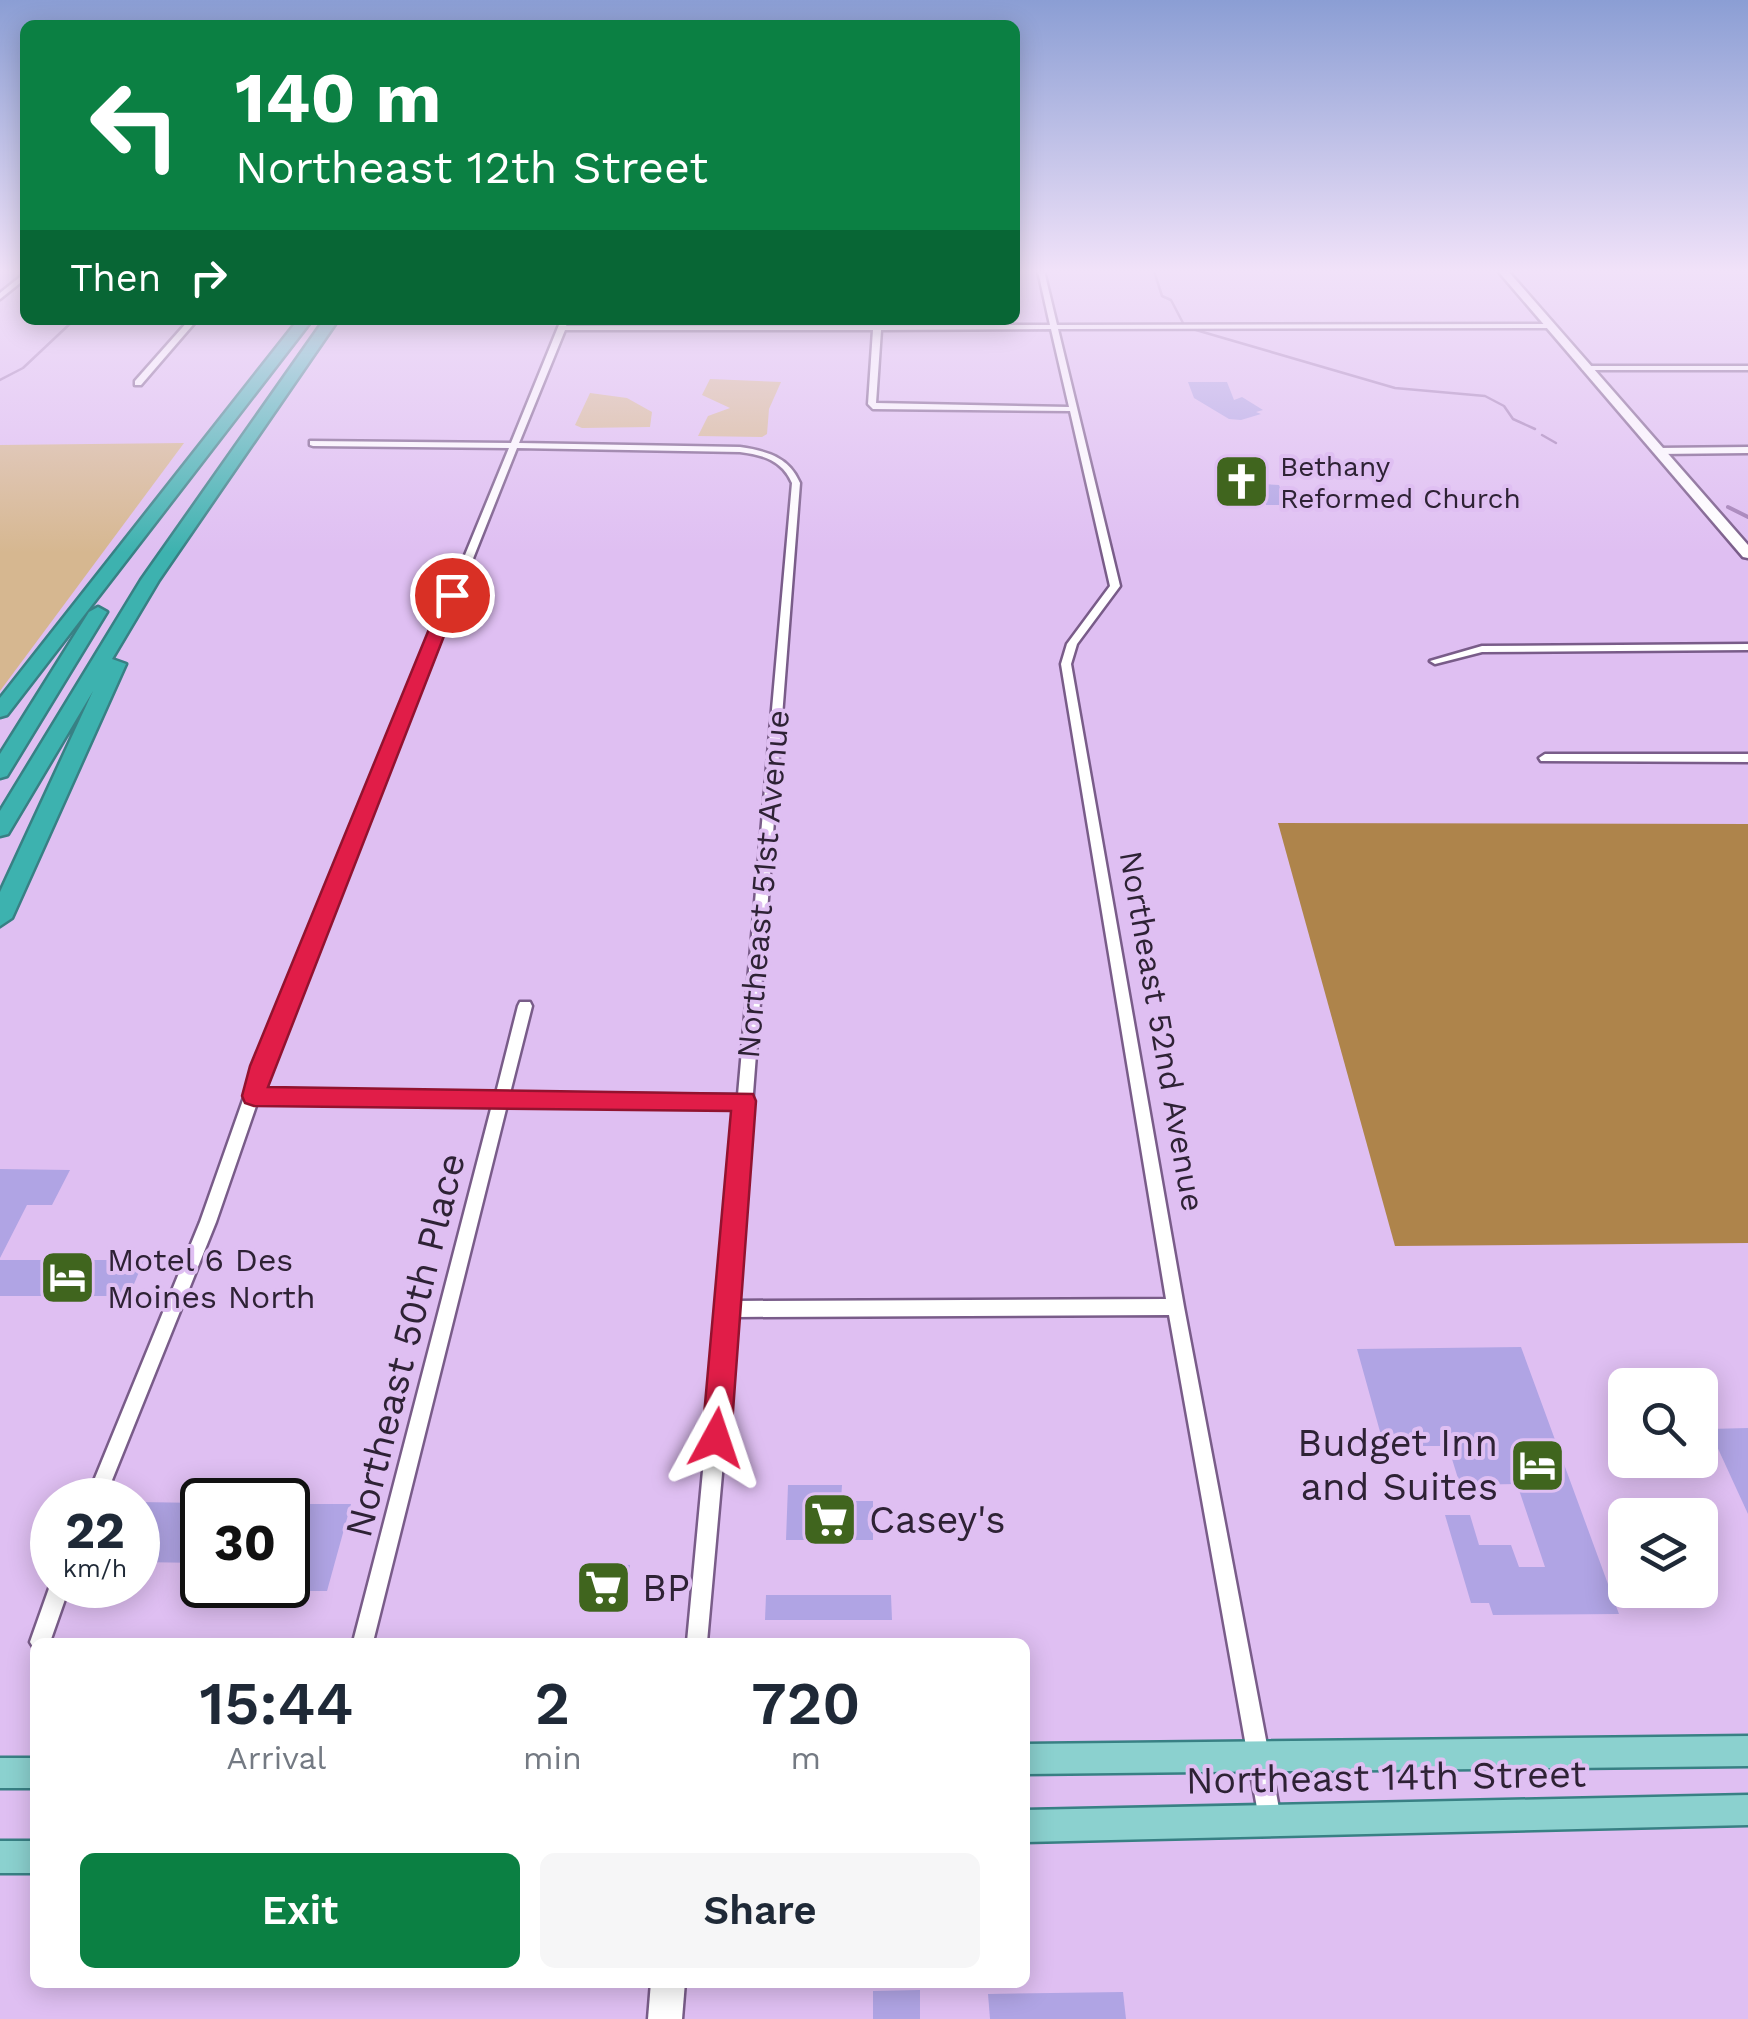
<!DOCTYPE html>
<style>
:root{--surface:#fff;--page:#f6f6f7;--text:#1f2937;--muted:#747a83;--accent:#0b8043}
body{margin:0;font-family:"Work Sans",sans-serif;background:var(--page);color:var(--text);height:100vh;display:flex;flex-direction:column;font-size:38px;white-space:nowrap}
*{box-sizing:border-box;margin:0}
p{font-size:32px;color:var(--muted)}
.icon{flex:none;width:55px;height:55px;fill:none;stroke:currentColor;stroke-width:2;stroke-linecap:round;stroke-linejoin:round}
.map{position:relative;flex:1;overflow:hidden}
.drawer{position:absolute;left:30px;top:1638px;width:1000px;height:350px;display:flex;flex-direction:column;background:var(--surface);border-radius:15px;box-shadow:0 5px 25px #0003}
.drawer>*{flex:none}
.banner{position:absolute;left:20px;top:20px;width:1000px;height:305px;border-radius:15px;box-shadow:0 5px 25px #0003;background:#0b8043;color:#fff;overflow:hidden}
.fabs{position:absolute;left:1608px;top:1368px;display:grid;gap:20px}
.fabs a{display:grid;place-items:center;width:110px;height:110px;border-radius:15px;background:var(--surface);box-shadow:0 5px 25px #0003;font-size:50px}
.speed{position:absolute;left:30px;top:1478px;display:flex;gap:20px;font-size:50px;font-weight:700;text-align:center}
.speed>*{display:grid;place-content:center;width:130px;height:130px;border-radius:50%;background:var(--surface);box-shadow:0 5px 25px #0003;line-height:1}
.speed small{font-size:25px;font-weight:400}
.speed .limit{border:5px solid #111;border-radius:15px;background:#fff;color:#111}
.pin{position:absolute;display:grid;place-items:center;width:85px;height:85px;color:#fff;margin:-42px;border:5px solid #fff;border-radius:50%;box-shadow:0 2px 10px #0007}
.me{position:absolute;width:110px;margin:-55px;rotate:5deg;stroke-linejoin:round;filter:drop-shadow(0 0 8px #0008)}
.turn{display:flex;align-items:center;gap:35px;height:210px;padding:0 50px;font-size:45px}
.turn .icon{width:130px;height:130px;stroke-width:2.5}
.turn b{display:block;font-size:70px;line-height:85px}
.then{display:flex;align-items:center;height:95px;padding:0 50px;background:#0003;gap:20px;font-size:38px}
.eta{display:flex;justify-content:space-evenly;align-items:center;height:170px;text-align:center}
.eta b{font-size:60px;font-weight:600;line-height:70px}
.primary-button{display:flex;gap:20px;margin-top:auto;padding:20px 50px}
.primary-button a{flex:1;height:115px;border-radius:15px;background:var(--accent);color:#fff;font-size:40px;font-weight:600;line-height:115px;text-align:center}
.primary-button a+a{background:var(--page);color:var(--text)}
.map>svg:first-child{display:block}
.green{fill:#d6b790}
.forest{fill:#ae844b}
.lines{fill:none;stroke-linecap:round;stroke-linejoin:round}
.stream-far1{stroke:#a17eb5;stroke-width:2.5}
.stream{stroke:#a17eb5;stroke-width:4}
.building{fill:#b0a4e4}
.street-casing{stroke:#795c89;stroke-width:5}
.secondary-casing{stroke:#795c89;stroke-width:5}
.primary-casing{stroke:#388084;stroke-width:5}
.highway-casing{stroke:#388084;stroke-width:5}
.street{fill:#fff;fill-rule:evenodd}
.secondary{fill:#fff;fill-rule:evenodd}
.primary{fill:#8bd1cf;fill-rule:evenodd}
.highway{fill:#3db2af;fill-rule:evenodd}
.route{fill:#e11d48;stroke:#92132f;stroke-width:2.5}
.labels{text-anchor:middle;stroke-width:8;stroke-linejoin:round;paint-order:stroke}
.far-poi-label{font-size:28px;fill:#2e2235;stroke:#dfbff2;text-anchor:start}
.street-label{font-size:32px;fill:#2e2235;stroke:#dfbff2}
.poi-label{font-size:32px;fill:#2e2235;stroke:#dfbff2;text-anchor:start}
.near-street-label{font-size:38px;fill:#2e2235;stroke:#dfbff2}
.near-poi-label{font-size:38px;fill:#2e2235;stroke:#dfbff2;text-anchor:start}
</style>
<div class="map">
<svg width="1748" height="2019" viewBox="0 0 1748 2019">
<rect width="100%" height="100%" fill="#dfbff2"/>
<g class="green">
<polygon points="710,379 781,382 769,409 767,434 762,437 698,436 708,416 730,408 702,395"/>
<polygon points="590,393 627,398 652,412 650,427 582,428 575,425"/>
<polygon points="184,443 0,691 0,445"/>
</g>
<polygon class="forest" points="1278,823 1748,824 1748,1243 1395,1246"/>
<g class="lines">
<g class="stream-far1">
<polyline points="1154,271 1162,296 1171,300 1183,323"/>
<polyline points="1189,328 1395,388 1485,396 1504,406 1513,419 1535,429"/>
<polyline points="0,380 23,368 74,320"/>
<polyline points="1542,435 1556,443"/>
</g>
<polyline class="stream" points="1728,507 1748,517"/>
</g>
<g class="building">
<polygon points="1188,382 1227,382 1234,400 1242,397 1263,410 1256,412 1261,414 1241,420 1229,419 1194,398"/>
<polygon points="1225,463 1243,463 1249,479 1259,479 1261,484 1279,485 1287,505 1266,505 1261,494 1227,493 1221,477 1231,477"/>
<polygon points="0,1169 70,1170 52,1205 27,1205 0,1258"/>
<polygon points="0,1260 144,1260 129,1296 0,1296"/>
<polygon points="1521,1347 1619,1614 1493,1615 1489,1603 1471,1603 1445,1515 1470,1515 1479,1545 1511,1545 1519,1567 1545,1567 1517,1484 1460,1485 1448,1446 1384,1446 1357,1349"/>
<polygon points="1748,1428 1748,1514 1709,1429"/>
<polygon points="788,1485 842,1485 841,1501 873,1501 873,1540 786,1540"/>
<polygon points="138,1502 202,1503 202,1563 138,1562"/>
<polygon points="288,1504 351,1504 327,1591 296,1591 305,1563 288,1563"/>
<polygon points="614,1564 630,1565 625,1606 577,1604 582,1571 613,1572"/>
<polygon points="766,1595 891,1595 892,1620 765,1620"/>
<polygon points="920,1990 920,2019 873,2019 873,1991"/>
<polygon points="1123,1992 1126,2019 990,2019 988,1994"/>
</g>
<g class="lines">
<defs>
<g id="street">
<path d="M1038,271h6l13,54 492,-1 4,2 -4,2 -491,1 62,257 -43,58 -6,20 113,643 97,512 -3,8 -8,3 -8,-3 -3,-8 -90,-504 -433,2 -29,325h-20l50,-535 -230,-2 -134,537h-20l139,-537 -235,-2 -41,119 -112,278h-18l114,-278 55,-156 254,-618 -196,-2 -3,-1v-4l201,2 50,-123h8l-3,6 484,-1zM1051,329l18,78 -193,-4 5,-73zM565,330h308l-5,74 5,5 197,2 40,175 -43,58 -6,20 105,635 -429,2 63,-818c-11,-26 -33,-32 -60,-36l-221,-4zM517,448l223,4c23,3 42,8 52,31l-54,612 -228,-2 22,-87 -2,-4h-10l-2,4 -22,87 -235,-2z"/>
<polygon points="25,273 25,279 0,299 0,293"/>
<polygon points="189,320 197,320 141,385 135,385 135,381"/>
<polygon points="1586,366 1748,366 1748,370 1583,370 1582,368"/>
<polygon points="1748,447 1748,453 1658,454 1654,451 1658,448"/>
<polygon points="1748,644 1748,650 1482,652 1435,664 1430,661 1482,646"/>
<polygon points="1545,754 1748,754 1748,762 1541,761 1539,758"/>
<polygon points="52,1580 52,1585 70,1585 50,1642 35,1642 35,1650 30,1642"/>
</g>
<g id="secondary">
<polygon points="1498,271 1508,271 1748,545 1748,558 1743,557"/>
<polygon points="651,1982 685,1982 682,2019 648,2019"/>
</g>
<g id="primary">
<polygon points="1748,1736 1748,1766 1025,1774 1025,1744"/>
<rect x="0" y="1758" width="35" height="30"/>
<polygon points="1748,1795 1748,1825 1025,1842 1025,1810"/>
<rect x="0" y="1841" width="35" height="32"/>
</g>
<g id="highway">
<polygon points="298,320 312,320 7,715 0,717 0,698"/>
<polygon points="324,320 338,320 159,580 112,659 126,664 12,918 0,926 0,892 93,691 8,834 0,836 0,811 141,580"/>
<polygon points="98,607 107,612 7,776 0,778 0,754 89,612"/>
</g>
</defs>
<use href="#street" class="street-casing"/>
<use href="#secondary" class="secondary-casing"/>
<use href="#primary" class="primary-casing"/>
<use href="#highway" class="highway-casing"/>
<use href="#street" class="street"/>
<use href="#secondary" class="secondary"/>
<use href="#primary" class="primary"/>
<use href="#highway" class="highway"/>
</g>
<linearGradient id="sky" x2="0" y2="1"><stop stop-color="#8b9ed4"/><stop offset="0.49" stop-color="#f1e2f9"/><stop offset="1" stop-color="#f1e2f9" stop-opacity="0"/></linearGradient>
<rect width="1748" height="553" fill="url(#sky)"/>
<polygon class="route" points="452,590 460,595 268,1087 753,1094 756,1101 731,1438 727,1449 716,1453 706,1449 702,1438 731,1111 254,1106 245,1103 242,1096 250,1066 443,595"/>
<defs>
<symbol id="church-square" viewBox="-11 -11 22 22"><rect x="-9" y="-9" width="18" height="18" rx="4" fill="#40651e" stroke="#dfbff2"/><path d="M-1.2-6h2.4v3.5h3.3v2.4h-3.3V6h-2.4V-.1h-3.3v-2.4h3.3Z" fill="#fff"/></symbol>
<symbol id="hotel-square" viewBox="-11 -11 22 22"><rect x="-9" y="-9" width="18" height="18" rx="4" fill="#40651e" stroke="#dfbff2"/><path d="M-6-4.5h1.5V1H6V5H4.5V3h-9V5H-6ZM-4 0a1.8 1.8 0 1 1 3.6 0ZM.5 0V-2.5h3Q6-2.5 6 0Z" fill="#fff"/></symbol>
<symbol id="supermarket-square" viewBox="-11 -11 22 22"><rect x="-9" y="-9" width="18" height="18" rx="4" fill="#40651e" stroke="#dfbff2"/><path d="M-6-5.5h2.5l.6 2H6L4.5 2H-2.5L-4.4-4H-6ZM-1.5 3.2a1.3 1.3 0 1 0 .1 0ZM3 3.2a1.3 1.3 0 1 0 .1 0Z" fill="#fff"/></symbol>
</defs>
<g fill-rule="evenodd">
<use href="#church-square" x="1210" y="450" width="63" height="63"/>
<use href="#hotel-square" x="36" y="1246" width="63" height="63"/>
<use href="#hotel-square" x="1506" y="1434" width="63" height="63"/>
<use href="#supermarket-square" x="798" y="1488" width="63" height="63"/>
<use href="#supermarket-square" x="572" y="1556" width="63" height="63"/>
</g>
<g class="labels">
<g class="far-poi-label">
<text x="1280" y="476">Bethany<tspan x="1280" dy="32">Reformed Church</tspan></text>
</g>
<g class="street-label">
<text transform="translate(763 884) rotate(-85)" y="11">Northeast 51st Avenue</text>
<text transform="translate(1162 1031) rotate(80)" y="11">Northeast 52nd Avenue</text>
</g>
<g class="poi-label">
<text x="107" y="1271">Motel 6 Des<tspan x="107" dy="37">Moines North</tspan></text>
</g>
<g class="near-street-label">
<text transform="translate(405 1345) rotate(-76)" y="13">Northeast 50th Place</text>
<text transform="translate(1386 1777) rotate(-1)" y="13">Northeast 14th Street</text>
</g>
<g class="near-poi-label">
<text x="1498" y="1456" text-anchor="end">Budget Inn<tspan x="1498" dy="44">and Suites</tspan></text>
<text x="869" y="1533">Casey's</text>
<text x="642" y="1601">BP</text>
</g>
</g>
</svg>
<div class="fabs">
<a><svg class="icon" aria-label="search" viewBox="0 0 24 24"><circle cx="10" cy="10" r="6"/><path d="M15 15l6 6"/></svg></a>
<a><svg class="icon" aria-label="layers" viewBox="0 0 24 24"><path d="M12 4l9 5-9 5-9-5zM3 14l9 5 9-5"/></svg></a>
</div>
<div class="speed"><div>22<small>km/h</small></div><div class="limit">30</div></div>
<div class="pin" style="left:452px;top:595px;background:#d93025"><svg class="icon" aria-label="arrive" viewBox="0 0 24 24"><path d="M6 21V4h12l-3 4 3 4H6"/></svg></div>
<svg class="me" style="left:716px;top:1438px" viewBox="-20 -20 40 40"><path d="M0-17L14 15 0 8-14 15z" fill="#e11d48" stroke="#fff" stroke-width="4"/></svg>
<div class="banner">
<div class="turn"><svg class="icon" aria-label="left" viewBox="0 0 24 24"><path d="M17 20v-9H6M10 6l-5 5 5 5"/></svg><div><b>140 m</b>Northeast 12th Street</div></div>
<div class="then">Then<svg class="icon" aria-label="right" viewBox="0 0 24 24"><path d="M7 20v-9h11M14 6l5 5-5 5"/></svg></div>
</div>
<section class="drawer">
<div class="eta">
<div><b>15:44</b><p>Arrival</p></div>
<div><b>2</b><p>min</p></div>
<div><b>720</b><p>m</p></div>
</div>
<div class="primary-button"><a>Exit</a><a>Share</a></div>
</section>
</div>
